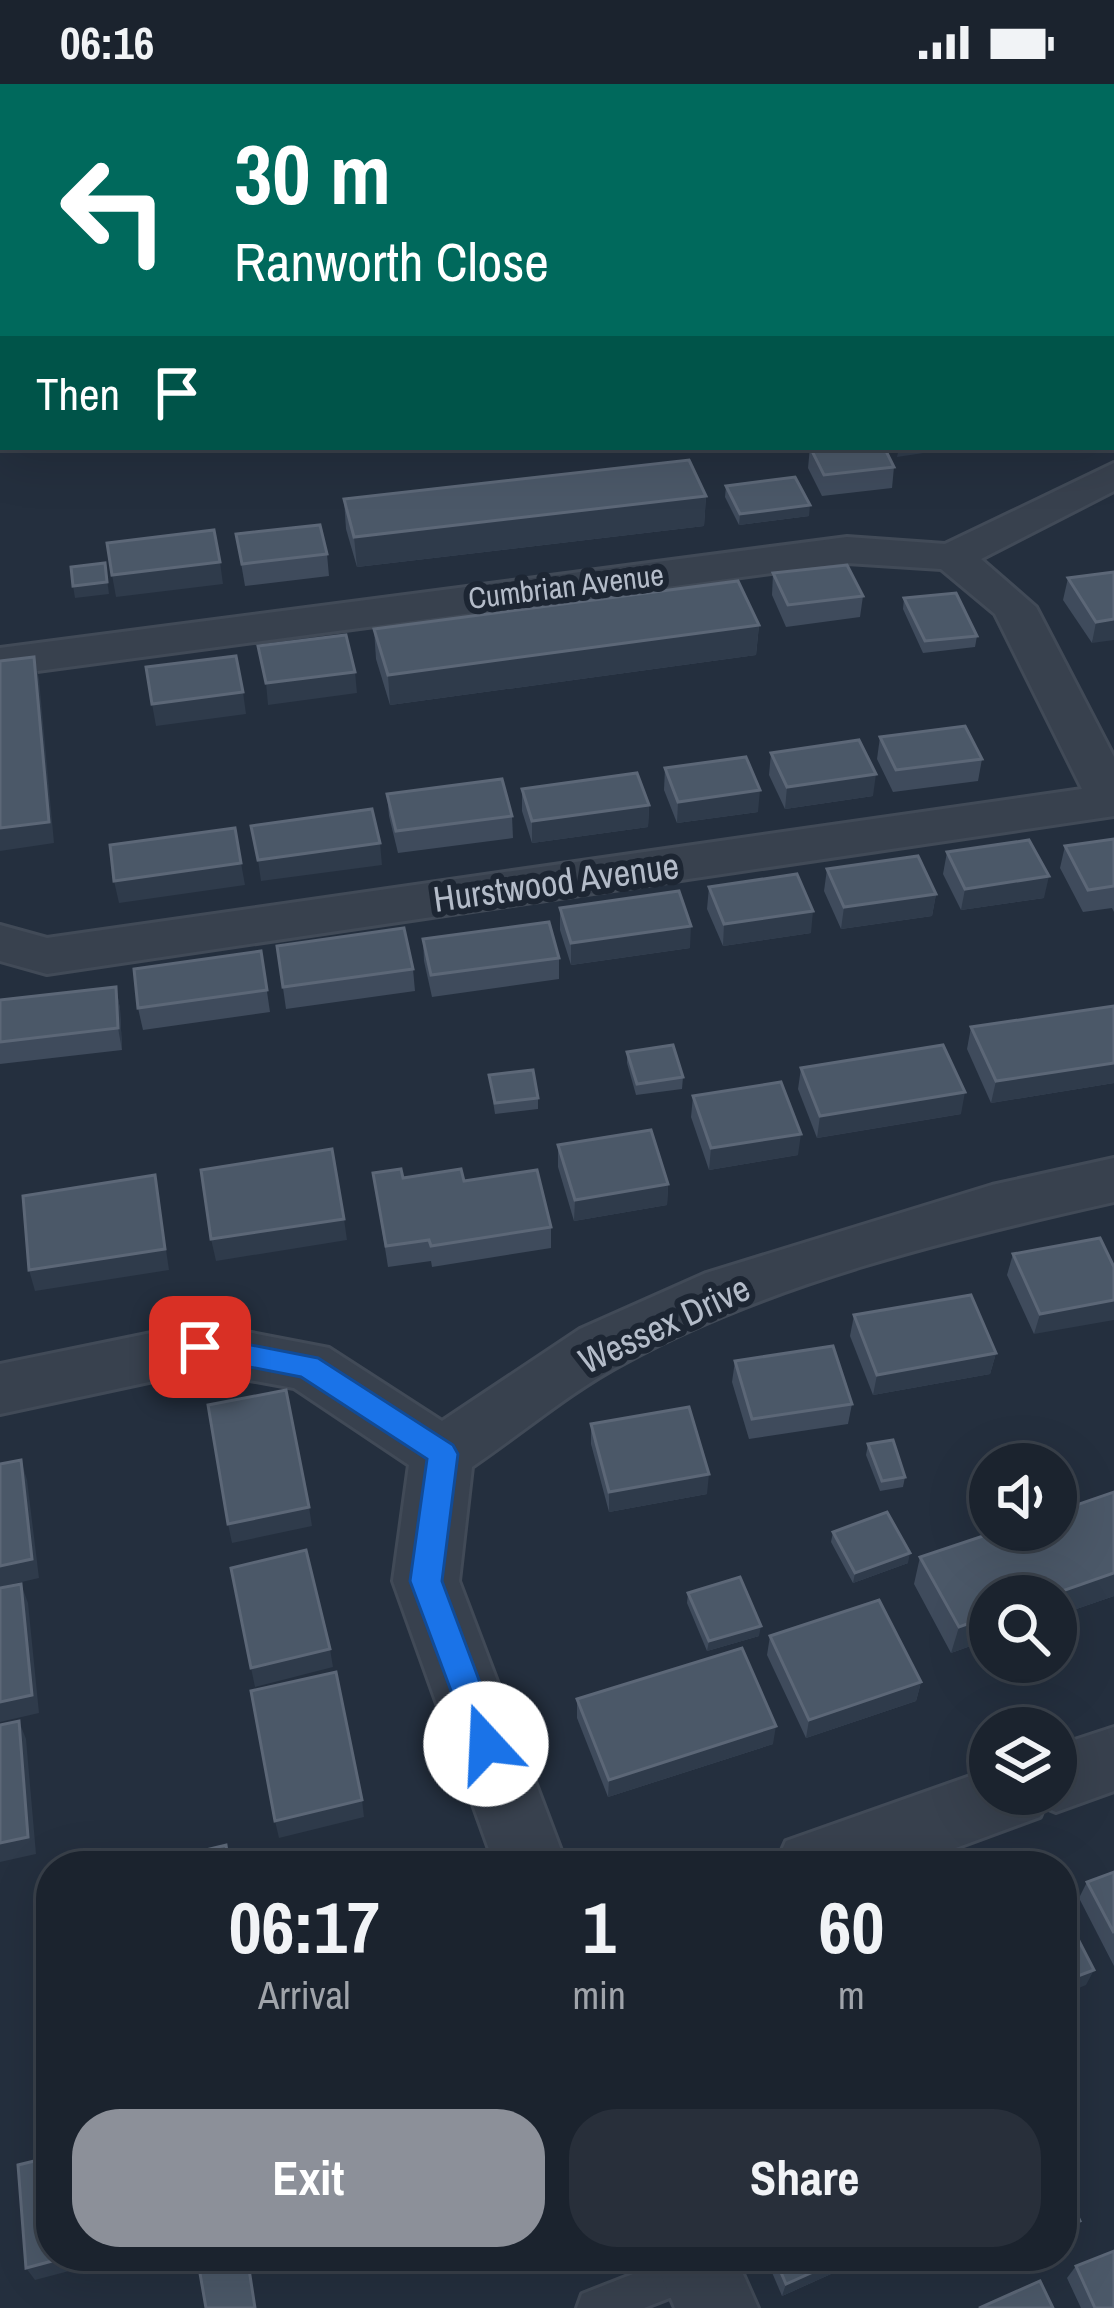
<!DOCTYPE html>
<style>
:root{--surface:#1b232e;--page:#282f3a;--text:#f1f3f6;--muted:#a0a4aa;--line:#39404a;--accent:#8c9099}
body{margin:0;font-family:"Archivo Narrow",sans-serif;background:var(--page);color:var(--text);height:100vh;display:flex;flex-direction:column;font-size:45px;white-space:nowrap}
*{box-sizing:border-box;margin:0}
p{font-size:39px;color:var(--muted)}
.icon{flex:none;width:66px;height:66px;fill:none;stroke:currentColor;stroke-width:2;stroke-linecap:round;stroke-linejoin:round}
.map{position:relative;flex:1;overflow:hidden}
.sheet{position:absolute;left:36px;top:1767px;width:1041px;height:420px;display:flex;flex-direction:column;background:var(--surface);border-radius:48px;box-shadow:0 12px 48px #0002,0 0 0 3px var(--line)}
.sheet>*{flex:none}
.top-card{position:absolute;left:0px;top:0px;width:1116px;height:366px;box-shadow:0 12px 48px #0002,0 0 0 3px var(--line);background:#00695c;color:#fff;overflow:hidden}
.fabs{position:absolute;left:969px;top:1359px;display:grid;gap:24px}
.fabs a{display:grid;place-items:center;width:108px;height:108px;border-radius:50%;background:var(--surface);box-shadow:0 12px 48px #0002,0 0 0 3px var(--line);font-size:60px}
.pin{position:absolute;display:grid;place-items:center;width:102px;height:102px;color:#fff;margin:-51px;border-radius:24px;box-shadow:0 6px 18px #0006}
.me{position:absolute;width:132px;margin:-66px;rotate:340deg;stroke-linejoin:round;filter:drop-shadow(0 0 9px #0008)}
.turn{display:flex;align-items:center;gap:42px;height:252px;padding:0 36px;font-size:54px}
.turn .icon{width:156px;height:156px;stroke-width:2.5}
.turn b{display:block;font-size:84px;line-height:102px}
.then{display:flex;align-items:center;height:114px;padding:0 36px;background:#0003;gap:24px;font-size:45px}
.eta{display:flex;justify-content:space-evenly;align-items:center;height:204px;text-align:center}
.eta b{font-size:72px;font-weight:700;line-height:84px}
.action{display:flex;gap:24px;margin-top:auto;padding:24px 36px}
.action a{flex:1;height:138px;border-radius:48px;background:var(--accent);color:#fff;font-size:48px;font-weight:700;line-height:138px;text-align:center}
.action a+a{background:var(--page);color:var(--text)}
.status{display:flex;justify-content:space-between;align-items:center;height:84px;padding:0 60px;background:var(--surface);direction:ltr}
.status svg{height:33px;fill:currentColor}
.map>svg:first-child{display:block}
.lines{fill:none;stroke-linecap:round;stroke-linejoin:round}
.service-casing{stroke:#414a57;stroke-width:6}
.minor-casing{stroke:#414a57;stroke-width:6}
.service{fill:#38414e;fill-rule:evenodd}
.minor{fill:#38414e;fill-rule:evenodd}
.wall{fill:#3f4b5c}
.shaded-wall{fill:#2f3b4b}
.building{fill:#4b5868;stroke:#5c6777;stroke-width:3}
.route{fill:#1a73e8;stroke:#114b97;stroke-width:3}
.labels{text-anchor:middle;stroke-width:12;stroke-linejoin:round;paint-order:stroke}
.far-street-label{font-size:30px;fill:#b4bcc9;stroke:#1d2633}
.street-label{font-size:36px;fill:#b4bcc9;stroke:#1d2633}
</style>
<div class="status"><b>06:16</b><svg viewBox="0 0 49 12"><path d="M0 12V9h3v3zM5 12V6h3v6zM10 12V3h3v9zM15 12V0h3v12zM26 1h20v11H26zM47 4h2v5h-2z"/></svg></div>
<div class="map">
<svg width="1114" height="2224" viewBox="0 0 1114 2224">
<rect width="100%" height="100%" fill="#242f3e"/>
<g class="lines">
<defs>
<polygon id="service" points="679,2172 708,2172 713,2185 708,2199 644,2224 577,2224 582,2210"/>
<g id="minor">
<polygon points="996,0 1038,0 1040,3 998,3"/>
<polygon points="1114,0 1114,20 1113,20 1113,3 1102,3"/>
<rect x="1113" y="332" width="1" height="25"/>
<polygon points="1114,379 1114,407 981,475 1036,523 1114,673 1114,732 47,890 0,877 0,841 47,854 1082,705 995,530 941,485 847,479 0,592 0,564 847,453 945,460"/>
<path d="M1114,1074v44c-161,36 -344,81 -490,161 -53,28 -102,70 -152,104l-13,114 108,285h-72l-102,-285 16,-116 -115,-77 -94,-17 -200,43v-50l200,-41 129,25 113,73 138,-92 126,-56 286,-88z"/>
<polygon points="1114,1643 1114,1707 1056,1728 1044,1723 1040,1733 907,1782 775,1782 786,1757 990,1685 990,1710 1056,1710 1056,1662"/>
<polygon points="653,2172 735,2172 758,2224 675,2224"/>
</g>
</defs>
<use href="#service" class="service-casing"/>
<use href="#minor" class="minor-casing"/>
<use href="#service" class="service"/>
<use href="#minor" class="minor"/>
</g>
<g class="wall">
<polygon points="1113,94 1114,95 1114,280 1113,279"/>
<polygon points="810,363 894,383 892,404 822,412 808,384"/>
<polygon points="726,402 809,432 739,441 725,413"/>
<polygon points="706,412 704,442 357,483 346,445 344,415"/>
<polygon points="236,450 327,470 329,492 245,502"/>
<polygon points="1114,488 1092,559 1063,516 1068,494"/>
<polygon points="773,489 863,512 860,533 786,543 772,511"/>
<polygon points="904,514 977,552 975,563 923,569 903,525"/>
<polygon points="759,541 756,571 390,621 376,575 374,545"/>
<polygon points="880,653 982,675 978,697 893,708 877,675"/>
<polygon points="771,669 873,712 785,725 769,691"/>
<polygon points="665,684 758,728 677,739 664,706"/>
<polygon points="522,705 649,721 648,743 532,759 522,727"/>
<polygon points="387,710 512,732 513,754 398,769 389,732"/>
<polygon points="1114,755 1114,828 1112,824 1083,828 1060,784 1065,762"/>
<polygon points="947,768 1044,814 961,826 943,790"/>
<polygon points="827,785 936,810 932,832 841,845 824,807"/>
<polygon points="709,803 811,849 723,862 707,825"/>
<polygon points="560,824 690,864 571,881 560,846"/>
<polygon points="423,855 559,874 559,895 432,913 424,877"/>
<polygon points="277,862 413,885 415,907 286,925"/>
<polygon points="261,867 270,928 143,946 138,924"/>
<polygon points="116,903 120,925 122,966 0,980 0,916"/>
<polygon points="1114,922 1114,999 991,1019 967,965 971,943"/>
<polygon points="627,968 683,993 682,1005 636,1011 627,979"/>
<polygon points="801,984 961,1030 817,1054 798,1005"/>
<polygon points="489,991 538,1014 538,1025 495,1030"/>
<polygon points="693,1012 798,1071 709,1086 691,1033"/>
<polygon points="558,1061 668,1100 667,1121 574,1137 558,1083"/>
<polygon points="373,1089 403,1094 464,1097 551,1143 551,1164 432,1183 431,1177 388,1183"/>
<polygon points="1100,1154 1034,1250 1007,1191 1013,1170"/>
<polygon points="854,1231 996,1269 990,1290 873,1311 850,1252"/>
<polygon points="735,1277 852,1320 848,1340 749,1355 732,1298"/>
<polygon points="591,1340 707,1410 609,1428 591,1360"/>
<polygon points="868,1360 905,1393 903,1403 880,1407 866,1371"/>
<polygon points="833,1448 908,1479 853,1499 831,1458"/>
<polygon points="920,1473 1114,1512 1056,1532 1056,1512 990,1512 990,1555 951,1569 914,1500"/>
<polygon points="688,1509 759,1552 707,1567 687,1519"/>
<polygon points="770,1552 921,1598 916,1617 806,1654 767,1571"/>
<polygon points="577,1615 773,1660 608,1713 577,1634"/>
<polygon points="1114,1788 1114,1882 1079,1814 1087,1798"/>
<polygon points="765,2172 871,2172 782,2212"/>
<polygon points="1076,2182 1114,2224 1081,2224 1067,2194"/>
</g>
<g class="shaded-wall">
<polygon points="899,363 964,363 897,373"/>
<polygon points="706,412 704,442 357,483 354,453"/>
<polygon points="810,421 809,432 739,441 740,430"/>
<polygon points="220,478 223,500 116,513 112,491"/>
<polygon points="105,479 109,510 75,514 73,502"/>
<polygon points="1114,535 1114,556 1092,559 1096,538"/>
<polygon points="759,541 756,571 390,621 388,591"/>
<polygon points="34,573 39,595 54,759 0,767 0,744"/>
<polygon points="355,588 357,609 268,621 266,599"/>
<polygon points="243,608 246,630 156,642 152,620"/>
<polygon points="876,690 873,712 785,725 787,703"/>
<polygon points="760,706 758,728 677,739 678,718"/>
<polygon points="649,721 648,743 532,759 532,737"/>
<polygon points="380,759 382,781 261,797 258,776"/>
<polygon points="241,779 245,801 119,819 114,797"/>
<polygon points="1049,792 1044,814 961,826 965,805"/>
<polygon points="936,810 932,832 841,845 844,823"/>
<polygon points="813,827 811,849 723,862 724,840"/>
<polygon points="691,842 690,864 571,881 571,859"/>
<polygon points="116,903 120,925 122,966 118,944"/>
<polygon points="1114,979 1114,999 991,1019 996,997"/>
<polygon points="965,1008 961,1030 817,1054 820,1032"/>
<polygon points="801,1050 798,1071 709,1086 711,1064"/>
<polygon points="155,1091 169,1186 35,1207 29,1186"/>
<polygon points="668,1100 667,1121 574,1137 575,1116"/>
<polygon points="344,1135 347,1156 216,1177 211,1155"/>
<polygon points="1114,1216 1114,1236 1034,1250 1040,1230"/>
<polygon points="996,1269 990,1290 873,1311 877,1291"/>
<polygon points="21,1376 27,1396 39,1494 0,1503 0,1482"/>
<polygon points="709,1390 707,1410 609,1428 609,1408"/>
<polygon points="309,1423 312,1442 232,1459 228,1440"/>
<polygon points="910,1469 908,1479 853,1499 855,1489"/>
<polygon points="1114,1489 1114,1512 1056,1532 1056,1512 1048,1512"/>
<polygon points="21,1500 28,1519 39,1629 0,1638 0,1618"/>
<polygon points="990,1532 990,1555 951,1569 959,1543"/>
<polygon points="761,1542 759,1552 707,1567 709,1557"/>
<polygon points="330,1565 333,1583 255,1603 251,1584"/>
<polygon points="921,1598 916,1617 806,1654 809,1636"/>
<polygon points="19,1637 26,1655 36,1770 0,1778 0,1759"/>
<polygon points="776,1642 773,1660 608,1713 609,1696"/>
<polygon points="362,1716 364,1733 279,1754 275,1737"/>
<polygon points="1094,1886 1086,1901 1062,1911 1062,1898"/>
<polygon points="1080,2137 1076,2144 1062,2149 1062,2144"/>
<polygon points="71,2172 126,2172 35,2196 26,2184"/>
<polygon points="849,2172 871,2172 782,2212 786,2200"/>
</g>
<g class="building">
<polygon points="179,0 225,0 227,3 180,3"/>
<polygon points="792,0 847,0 848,3 793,3"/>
<polygon points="870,0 946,0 947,3 870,3"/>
<polygon points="810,363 884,363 894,383 824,391"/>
<polygon points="689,376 706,412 354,453 344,415"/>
<polygon points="795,393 810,421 740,430 726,402"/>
<polygon points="320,441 327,470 242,480 236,450"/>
<polygon points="214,446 220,478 112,491 107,459"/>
<polygon points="105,479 107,498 73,502 71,483"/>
<polygon points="847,481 863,512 788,521 773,489"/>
<polygon points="1114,488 1114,535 1096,538 1068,494"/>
<polygon points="738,497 759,541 388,591 374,545"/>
<polygon points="956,509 977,552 925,557 904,514"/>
<polygon points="346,551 355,588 266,599 258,562"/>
<polygon points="236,572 243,608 152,620 146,583"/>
<polygon points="34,573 49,738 0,744 0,577"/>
<polygon points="965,642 982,675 896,686 880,653"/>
<polygon points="859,656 876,690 787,703 771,669"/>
<polygon points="746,673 760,706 678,718 665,684"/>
<polygon points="637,689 649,721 532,737 522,705"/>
<polygon points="502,695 512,732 396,747 387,710"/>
<polygon points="372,725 380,759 258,776 251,742"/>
<polygon points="235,744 241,779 114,797 110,761"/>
<polygon points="1114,755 1114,802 1088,806 1065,762"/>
<polygon points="1029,756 1049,792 965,805 947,768"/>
<polygon points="918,772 936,810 844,823 827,785"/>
<polygon points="797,790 813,827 724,840 709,803"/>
<polygon points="679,807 691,842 571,859 560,824"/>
<polygon points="549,838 559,874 431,891 423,855"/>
<polygon points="404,844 413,885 283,903 277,862"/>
<polygon points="261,867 267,906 138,924 134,885"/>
<polygon points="116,903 118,944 0,958 0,916"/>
<polygon points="1114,922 1114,979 996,997 971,943"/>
<polygon points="673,961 683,993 637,1000 627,968"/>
<polygon points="943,961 965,1008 820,1032 801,984"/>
<polygon points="533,986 538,1014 495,1019 489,991"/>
<polygon points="781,998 801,1050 711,1064 693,1012"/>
<polygon points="651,1046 668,1100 575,1116 558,1061"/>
<polygon points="332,1065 344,1135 211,1155 201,1086"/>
<polygon points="401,1085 403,1094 461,1085 464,1097 537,1086 551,1143 431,1162 429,1156 386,1162 373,1089"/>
<polygon points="155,1091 165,1165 29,1186 23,1112"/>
<polygon points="1100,1154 1114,1183 1114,1216 1040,1230 1013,1170"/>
<polygon points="971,1211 996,1269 877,1291 854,1231"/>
<polygon points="833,1262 852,1320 752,1335 735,1277"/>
<polygon points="286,1306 309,1423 228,1440 208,1321"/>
<polygon points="689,1323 709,1390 609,1408 591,1340"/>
<polygon points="893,1356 905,1393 882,1397 868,1360"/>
<polygon points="21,1376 32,1475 0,1482 0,1380"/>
<polygon points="1114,1408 1114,1489 1048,1512 990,1512 990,1532 959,1543 920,1473 1001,1446 1056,1446 1056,1428"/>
<polygon points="887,1428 910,1469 855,1489 833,1448"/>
<polygon points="306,1466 330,1565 251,1584 231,1484"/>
<polygon points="740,1493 761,1542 709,1557 688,1509"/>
<polygon points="21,1500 32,1611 0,1618 0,1504"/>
<polygon points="879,1516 921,1598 809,1636 770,1552"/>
<polygon points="742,1564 776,1642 609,1696 577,1615"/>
<polygon points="336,1588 362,1716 275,1737 251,1607"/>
<polygon points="19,1637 28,1753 0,1759 0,1641"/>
<polygon points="226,1761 229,1782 174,1782 172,1774"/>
<polygon points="383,1766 386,1782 308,1782"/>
<polygon points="149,1767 152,1782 92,1782"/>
<polygon points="1114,1788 1114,1849 1087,1798"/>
<polygon points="1062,1824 1094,1886 1062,1898"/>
<polygon points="51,2073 51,2172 71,2172 26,2184 18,2081"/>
<polygon points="1062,2099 1080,2137 1062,2144"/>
<polygon points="1114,2167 1114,2224 1095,2224 1076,2182"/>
<polygon points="197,2172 247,2172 255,2224 206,2224"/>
<polygon points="774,2172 849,2172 786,2200"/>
<polygon points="1040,2197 1053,2224 979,2224"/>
</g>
<polygon class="route" points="200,1251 318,1274 453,1361 458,1370 442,1497 503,1660 498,1671 486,1675 475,1671 410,1497 427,1375 301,1293 189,1271 185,1263"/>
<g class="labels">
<g class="far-street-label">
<text transform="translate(566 503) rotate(-7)" y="10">Cumbrian Avenue</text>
</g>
<g class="street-label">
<text transform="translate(556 798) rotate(-8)" y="13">Hurstwood Avenue</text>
<text transform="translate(664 1240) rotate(-25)" y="13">Wessex Drive</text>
</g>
</g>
</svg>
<div class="fabs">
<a><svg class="icon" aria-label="sound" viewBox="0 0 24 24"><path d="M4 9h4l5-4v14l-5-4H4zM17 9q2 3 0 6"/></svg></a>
<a><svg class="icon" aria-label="search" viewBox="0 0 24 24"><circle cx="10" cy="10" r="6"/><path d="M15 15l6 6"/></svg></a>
<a><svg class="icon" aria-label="layers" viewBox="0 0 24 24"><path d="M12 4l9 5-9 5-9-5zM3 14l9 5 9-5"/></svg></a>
</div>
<div class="pin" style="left:200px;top:1263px;background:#d93025"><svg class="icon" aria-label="arrive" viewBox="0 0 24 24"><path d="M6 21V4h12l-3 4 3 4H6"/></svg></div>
<svg class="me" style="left:486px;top:1660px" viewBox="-20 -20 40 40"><circle r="19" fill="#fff"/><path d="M0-13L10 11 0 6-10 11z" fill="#1a73e8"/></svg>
<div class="top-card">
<div class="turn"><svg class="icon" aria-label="left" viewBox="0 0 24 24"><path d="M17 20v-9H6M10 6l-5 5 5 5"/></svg><div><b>30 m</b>Ranworth Close</div></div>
<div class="then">Then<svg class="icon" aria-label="arrive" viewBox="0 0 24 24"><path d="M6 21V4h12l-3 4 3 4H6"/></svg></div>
</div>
<section class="sheet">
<div class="eta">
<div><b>06:17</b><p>Arrival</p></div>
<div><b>1</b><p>min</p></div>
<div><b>60</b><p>m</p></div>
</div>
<div class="action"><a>Exit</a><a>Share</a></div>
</section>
</div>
